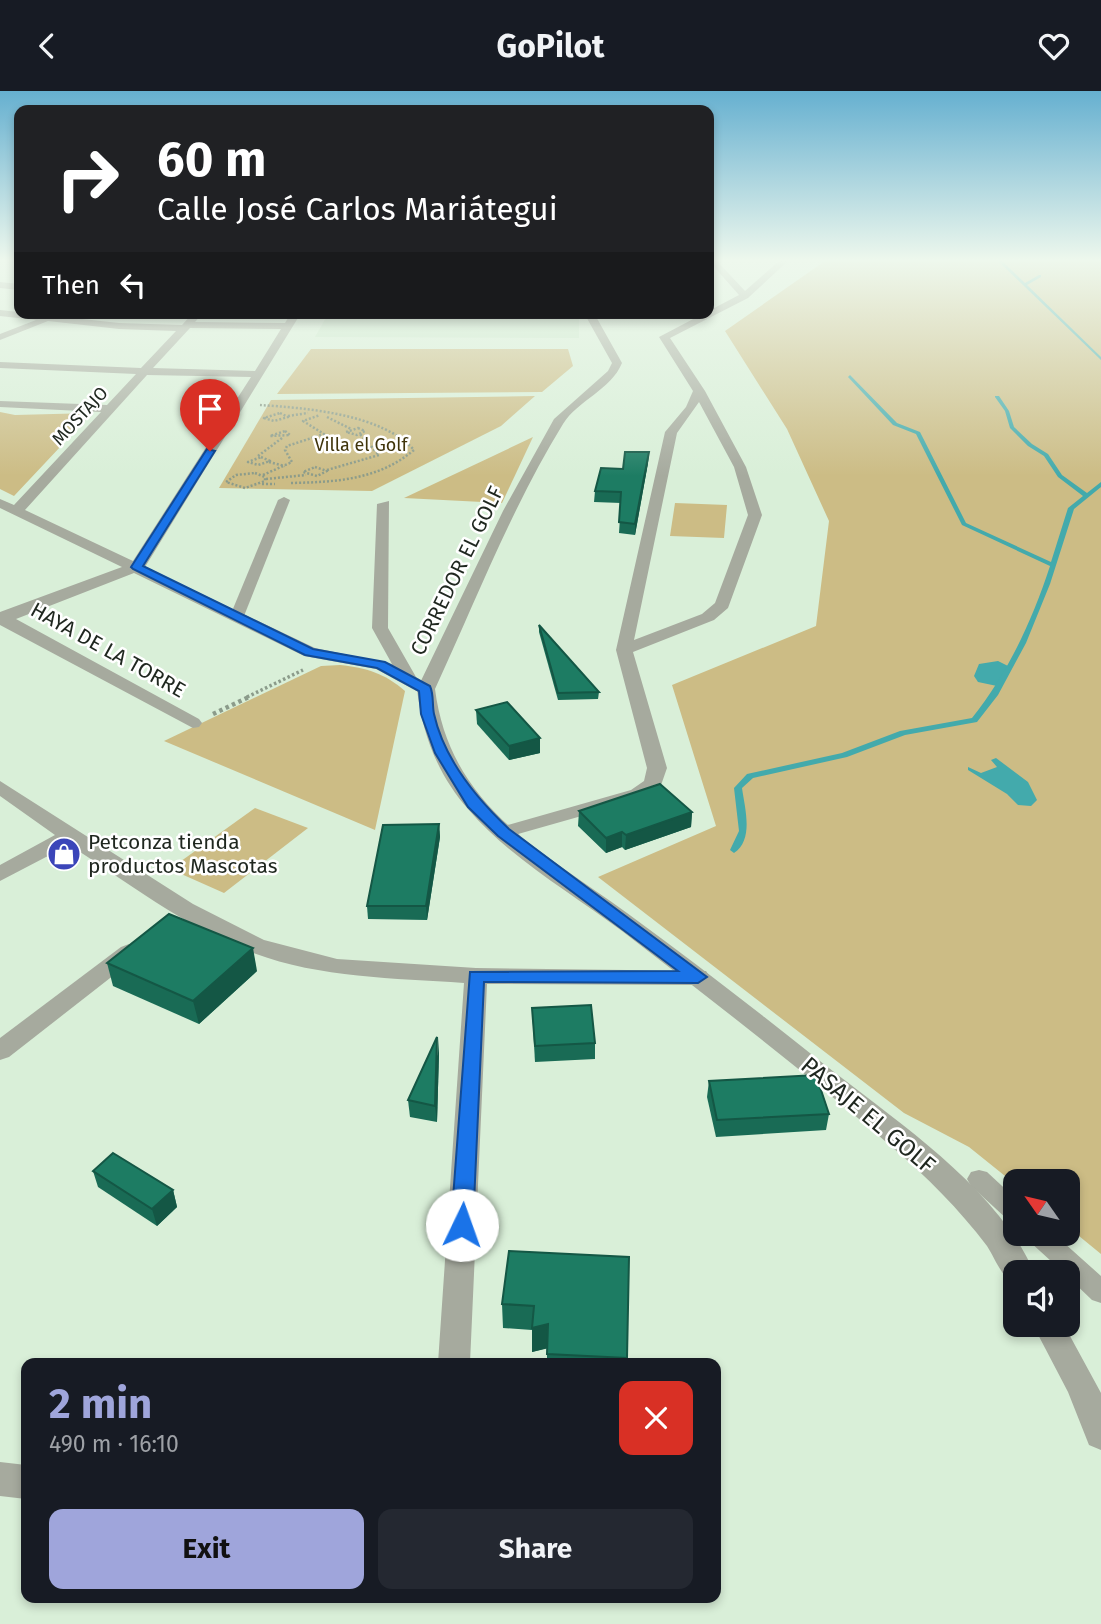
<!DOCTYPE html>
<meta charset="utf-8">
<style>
:root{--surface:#171b24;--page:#242831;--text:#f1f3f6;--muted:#9ea1a6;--accent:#9fa5db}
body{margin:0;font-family:"Fira Sans",sans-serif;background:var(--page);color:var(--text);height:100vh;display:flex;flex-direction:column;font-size:26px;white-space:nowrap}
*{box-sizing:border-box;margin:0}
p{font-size:23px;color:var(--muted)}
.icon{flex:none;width:38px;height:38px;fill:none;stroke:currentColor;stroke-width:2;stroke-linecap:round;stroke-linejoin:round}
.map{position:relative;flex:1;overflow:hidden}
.panel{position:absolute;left:21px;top:1267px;width:700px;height:245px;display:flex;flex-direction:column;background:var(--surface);border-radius:14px;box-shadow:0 4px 10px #0003}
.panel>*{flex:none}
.banner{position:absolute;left:14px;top:14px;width:700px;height:214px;border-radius:14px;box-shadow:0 4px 10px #0003;background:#202124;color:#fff;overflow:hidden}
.needle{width:46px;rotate:304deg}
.fabs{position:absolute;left:1003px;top:1078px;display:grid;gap:14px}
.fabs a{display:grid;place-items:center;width:77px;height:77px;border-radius:14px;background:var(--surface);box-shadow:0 4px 10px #0003;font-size:35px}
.pin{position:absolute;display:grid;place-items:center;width:60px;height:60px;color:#fff;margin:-72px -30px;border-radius:50% 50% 50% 0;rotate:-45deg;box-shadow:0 0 7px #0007}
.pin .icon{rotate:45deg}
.me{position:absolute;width:77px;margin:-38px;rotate:3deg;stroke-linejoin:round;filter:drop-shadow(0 0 5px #0008)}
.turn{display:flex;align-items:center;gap:24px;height:147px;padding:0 28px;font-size:32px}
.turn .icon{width:91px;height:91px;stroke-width:2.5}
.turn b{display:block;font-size:49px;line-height:60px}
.then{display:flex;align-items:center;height:66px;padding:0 28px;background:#0003;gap:14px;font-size:26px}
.round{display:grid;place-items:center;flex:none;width:74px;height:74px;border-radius:14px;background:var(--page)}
.summary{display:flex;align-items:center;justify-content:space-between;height:119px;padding:0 28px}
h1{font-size:42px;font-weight:700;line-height:52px;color:var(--accent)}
.action{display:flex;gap:14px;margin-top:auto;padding:14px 28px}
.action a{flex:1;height:80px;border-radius:14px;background:var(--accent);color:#111;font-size:28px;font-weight:700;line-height:80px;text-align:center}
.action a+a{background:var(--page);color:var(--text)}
header{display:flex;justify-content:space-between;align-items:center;height:91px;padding:0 28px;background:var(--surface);font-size:32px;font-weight:700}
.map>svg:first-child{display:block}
.built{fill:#cae7ca}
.green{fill:#ccbc85}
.water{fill:#43aaac}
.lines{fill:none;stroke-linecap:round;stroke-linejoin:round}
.stream{fill:#43aaac;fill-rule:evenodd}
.path-far2{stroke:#8b9b8a;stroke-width:2.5;stroke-dasharray:2 2;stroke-linecap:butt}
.path-far1{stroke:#8b9b8a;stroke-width:3.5;stroke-dasharray:2.5 2.5;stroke-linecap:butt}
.path{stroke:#8b9b8a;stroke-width:4.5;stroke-dasharray:3.5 3.5;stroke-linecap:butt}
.service{fill:#a6aa9e;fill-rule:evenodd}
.minor{fill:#a6aa9e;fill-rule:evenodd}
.tertiary{fill:#a6aa9e;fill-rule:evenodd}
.wall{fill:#196b55}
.shaded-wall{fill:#145745}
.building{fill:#1d7c63;stroke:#145745;stroke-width:2}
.route{fill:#1a73e8;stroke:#114b97;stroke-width:2}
.labels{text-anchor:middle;stroke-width:5;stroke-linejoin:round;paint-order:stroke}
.far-street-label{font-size:18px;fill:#1f271f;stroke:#fff}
.far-park-label{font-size:18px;fill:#40350c;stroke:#fff}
.street-label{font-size:21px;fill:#1f271f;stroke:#fff}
.poi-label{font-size:21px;fill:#1f271f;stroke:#fff;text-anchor:start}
.near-street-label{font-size:24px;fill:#1f271f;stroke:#fff}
</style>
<header><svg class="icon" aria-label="back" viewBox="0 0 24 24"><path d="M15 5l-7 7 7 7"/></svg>GoPilot<svg class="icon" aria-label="heart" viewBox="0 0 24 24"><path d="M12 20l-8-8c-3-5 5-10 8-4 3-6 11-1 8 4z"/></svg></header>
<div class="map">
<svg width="1101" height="1533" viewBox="0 0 1101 1533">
<rect width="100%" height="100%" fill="#d9efd8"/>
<polygon class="built" points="327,225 579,226 579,247 315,246"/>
<g class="green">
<polygon points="825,170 1101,170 1101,1163 1068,1136 1068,1090 1015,1090 1015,1093 969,1056 904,1022 598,786 716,735 672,594 816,535 829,430 787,338 725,240"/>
<polygon points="311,258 568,258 573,275 542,301 277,303"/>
<polygon points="535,305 501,335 372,400 219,397 271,309"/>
<polygon points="0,321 15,324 92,322 14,405 0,398"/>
<polygon points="533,346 502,412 404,407"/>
<polygon points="675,412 727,414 724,447 670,445"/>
<path d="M340,574c27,3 44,8 65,26l-30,139 -211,-89 157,-75z"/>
<polygon points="255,717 308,737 224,802 170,778"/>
</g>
<g class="water">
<polygon points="998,570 1008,575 997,595 978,591 974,585 979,573"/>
<polygon points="996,667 1028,691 1037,709 1031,715 1018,714 1007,703 968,679 968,676 981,682 997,676 991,669"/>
</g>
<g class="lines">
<g class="stream">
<polygon points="998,170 1002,170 1025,192 1039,184 1041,184 1041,186 1027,194 1101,266 1101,269"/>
<path d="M850,284l47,48 23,9 46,91 85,39 17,-54 15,-12 -25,-19 -14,-21 -16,-10 -18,-18 -5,-17 -10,-14v-1h4l10,15 5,16 18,17 16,10 14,21 25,18 14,-11v5l-27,22 -24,75 -24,59 -28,52 -21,27 -72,13 -58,22 -94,21 -11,10c3,21 12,52 -8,65l-4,-3 9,-19 -5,-43 13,-14 95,-21 58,-22 72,-13c36,-45 60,-97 78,-152l-88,-41 -46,-91 -23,-9 -45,-48z"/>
</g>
<g class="path-far2">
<path d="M260,314c46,3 122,9 154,45 -36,30 -78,32 -123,33"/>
<polygon points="280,322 288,326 274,330 264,327"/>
<polyline points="288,325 308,322"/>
<polyline points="327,326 351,338"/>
<polygon points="358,337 365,340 357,344 346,341"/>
<polygon points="285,340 290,344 270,345"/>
<polyline points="258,365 282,347"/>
<polygon points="261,366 270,370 258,374 248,371"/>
<polyline points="269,371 285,375"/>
<polygon points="315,376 327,380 317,385 303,381"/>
<polyline points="327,379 379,364 360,343"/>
<polygon points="255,382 265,386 265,390 245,397 226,391 236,384"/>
<polyline points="263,384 292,371 285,359 287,355 324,343 303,330 320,324"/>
<polyline points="266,388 306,384"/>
<polyline points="262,393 275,393"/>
</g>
<polyline class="path-far1" points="247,606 303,579"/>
<polyline class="path" points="213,623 251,605"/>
<g class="service">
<polygon points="284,406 290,409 244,525 242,528 232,528 230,525 278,409"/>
<polygon points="979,1079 987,1081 1015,1107 1015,1131 1007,1128 971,1095 967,1088 971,1081"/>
<polygon points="1026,1143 1054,1143 1101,1185 1101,1212 1092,1209 1068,1186 1068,1181 1063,1181 1029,1150"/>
</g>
<g class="minor">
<path d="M709,170h8l28,30 34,-30h9l-40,37 -78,40 35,53 41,76 16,48 -34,93 -14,12 -81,32 34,116 -7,20 -15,10 -134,38h-14l-3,-4 3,-4 134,-38 13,-9 3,-13 -31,-118 49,-218 21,-25 7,-16 -34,-54 80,-42zM699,311l35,65 14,48 -33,88 -13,11 -68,26 43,-207z"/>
<polygon points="0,191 19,193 19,199 0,197"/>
<path d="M0,219l119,13 63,2 11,-12h10l-8,9 90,1 6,-10h10l-156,254 170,81 77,16 -20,-36 5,-124 12,-3 -1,127 28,49 19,12 -3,4h-12l-44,-24 -72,-13 -170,-83 -118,46 183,100 3,4 -3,4 -6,1 -193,-103v-13l122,-45 -122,-59v-9l14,6 87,-93 -101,-5v-6l107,4 29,-31 -136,-6v-6l141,6 35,-37 -57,-2 -71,-8 -48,19v-6l36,-14 -36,-4zM190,237l91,1 -26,42 -102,-3zM147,284l104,2 -118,184 -108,-51z"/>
<path d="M0,690l193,123 71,36 73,19 139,9 230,3 4,6 -4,6 -8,2 -211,-1 -17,379h-32l26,-380c-72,-5 -148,-5 -216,-32 -64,-25 -122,-70 -179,-106l-69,36v-16l55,-30 -55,-39z"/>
<polygon points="129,853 137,856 141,861 137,866 9,966 0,969 0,947 121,856"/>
<polygon points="0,1371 26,1374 26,1408 0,1405"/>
</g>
<g class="tertiary">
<path d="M584,222h10l28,50c-11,27 -44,37 -59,61 -51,83 -87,176 -128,265 15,118 106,161 192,224 67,49 133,100 198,152 71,56 172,122 209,207h-19v11c-13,-4 -20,-25 -28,-37 -28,-37 -60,-69 -95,-99 -87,-75 -179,-146 -270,-216 -52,-39 -111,-72 -154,-122 -30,-34 -46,-75 -51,-120l86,-178 51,-92 54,-48 4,-8z"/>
<polygon points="1033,1234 1064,1234 1101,1302 1101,1359 1089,1354 1068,1301"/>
</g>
</g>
<g class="wall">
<polygon points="649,361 648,372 635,444 619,442 621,412 594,411 595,400 623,378"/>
<polygon points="539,534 599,601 598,608 558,609 539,541"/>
<polygon points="476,619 540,647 540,662 509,669 477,633"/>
<polygon points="579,720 692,721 691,736 625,759 622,756 606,762 578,735"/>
<polygon points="439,733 440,746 427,829 368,828 367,815"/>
<polygon points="107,872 257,880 199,933 113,895"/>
<polygon points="532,917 595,952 595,968 535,971"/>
<polygon points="439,962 437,1031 410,1026 408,1009"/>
<polygon points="709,990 829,1023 826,1039 716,1046 707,1006"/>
<polygon points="93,1080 173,1099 177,1116 157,1135 98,1096"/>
<polygon points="629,1166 627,1272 547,1272 547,1257 532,1261 532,1239 503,1237 502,1213"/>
</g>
<g class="shaded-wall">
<polygon points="649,361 648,372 635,444 635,433"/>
<polygon points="540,647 540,662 509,669 509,655"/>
<polygon points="692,721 691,736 625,759 626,744"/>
<polygon points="439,733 440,746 427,829 426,815"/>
<polygon points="622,741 622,756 606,762 606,747"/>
<polygon points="253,857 257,880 199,933 193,910"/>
<polygon points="438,946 439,962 437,1031 435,1015"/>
<polygon points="173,1099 177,1116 157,1135 152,1118"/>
<polygon points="548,1233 549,1257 532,1261 532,1237"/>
</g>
<g class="building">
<polygon points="625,361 649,361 635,433 619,431 621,401 595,400 601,377 623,378"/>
<polygon points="539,534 599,601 558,602"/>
<polygon points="507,611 540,647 509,655 476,619"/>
<polygon points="660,693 692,721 626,744 622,741 606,747 579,720"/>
<polygon points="439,733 426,815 367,815 383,734"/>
<polygon points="169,823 253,857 193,910 107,872"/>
<polygon points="591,914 595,952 535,955 532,917"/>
<polygon points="437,946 435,1015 408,1009"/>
<polygon points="816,984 829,1023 717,1029 709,990"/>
<polygon points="113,1062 173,1099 152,1118 93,1080"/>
<polygon points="509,1160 629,1166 627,1267 547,1263 548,1233 532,1237 534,1215 502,1213"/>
</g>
<linearGradient id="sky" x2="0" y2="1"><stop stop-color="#66b0d0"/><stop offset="0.44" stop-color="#eef8ed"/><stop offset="1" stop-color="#eef8ed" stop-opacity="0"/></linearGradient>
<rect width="1101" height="385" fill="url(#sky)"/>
<path class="route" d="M207,358l8,2 -72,115 170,83 72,13 45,24c4,9 2,18 4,28 10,45 42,84 75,115l198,148 -9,6 -214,-1 -11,243 -3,6 -8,3 -8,-3 -3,-6 19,-253 208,-1 -180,-135 -30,-29 -33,-54 -14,-39 -2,-23 -42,-23 -72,-13 -172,-86 -2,-2z"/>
<defs>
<symbol id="shop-disc" viewBox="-11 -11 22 22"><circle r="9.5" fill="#3b45b9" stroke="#fff"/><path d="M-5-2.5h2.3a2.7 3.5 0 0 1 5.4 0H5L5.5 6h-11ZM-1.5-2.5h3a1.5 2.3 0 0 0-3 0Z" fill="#fff"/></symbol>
</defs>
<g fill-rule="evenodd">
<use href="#shop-disc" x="45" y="744" width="38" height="38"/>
</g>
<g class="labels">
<g class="far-street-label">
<text transform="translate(80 325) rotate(-47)" y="6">MOSTAJO</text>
</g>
<g class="far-park-label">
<text x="361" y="360">Villa el Golf</text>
</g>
<g class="street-label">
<text transform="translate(457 480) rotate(-64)" y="7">CORREDOR EL GOLF</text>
<text transform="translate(108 559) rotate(29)" y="7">HAYA DE LA TORRE</text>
</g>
<g class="poi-label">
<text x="88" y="758">Petconza tienda<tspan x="88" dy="24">productos Mascotas</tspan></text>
</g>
<g class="near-street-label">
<text transform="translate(868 1024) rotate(40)" y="8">PASAJE EL GOLF</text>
</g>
</g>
</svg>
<div class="fabs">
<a><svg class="needle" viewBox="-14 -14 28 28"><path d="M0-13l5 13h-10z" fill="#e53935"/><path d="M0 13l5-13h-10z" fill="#9ea1a6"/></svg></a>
<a><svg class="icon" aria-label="sound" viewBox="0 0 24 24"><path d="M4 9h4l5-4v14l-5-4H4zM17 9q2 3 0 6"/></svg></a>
</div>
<div class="pin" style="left:210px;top:360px;background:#d93025"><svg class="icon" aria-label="arrive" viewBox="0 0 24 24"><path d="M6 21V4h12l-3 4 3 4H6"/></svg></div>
<svg class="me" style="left:462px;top:1134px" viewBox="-20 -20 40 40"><circle r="19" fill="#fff"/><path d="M0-13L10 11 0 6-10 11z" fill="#1a73e8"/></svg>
<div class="banner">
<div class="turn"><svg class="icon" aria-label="right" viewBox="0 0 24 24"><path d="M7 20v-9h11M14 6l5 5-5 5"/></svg><div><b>60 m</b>Calle José Carlos Mariátegui</div></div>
<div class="then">Then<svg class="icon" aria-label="left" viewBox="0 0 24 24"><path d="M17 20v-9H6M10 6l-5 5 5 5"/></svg></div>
</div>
<section class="panel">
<div class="summary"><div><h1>2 min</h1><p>490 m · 16:10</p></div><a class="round" style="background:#d93025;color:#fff"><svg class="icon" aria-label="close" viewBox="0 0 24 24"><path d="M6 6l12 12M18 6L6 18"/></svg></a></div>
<div class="action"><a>Exit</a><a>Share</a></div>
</section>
</div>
